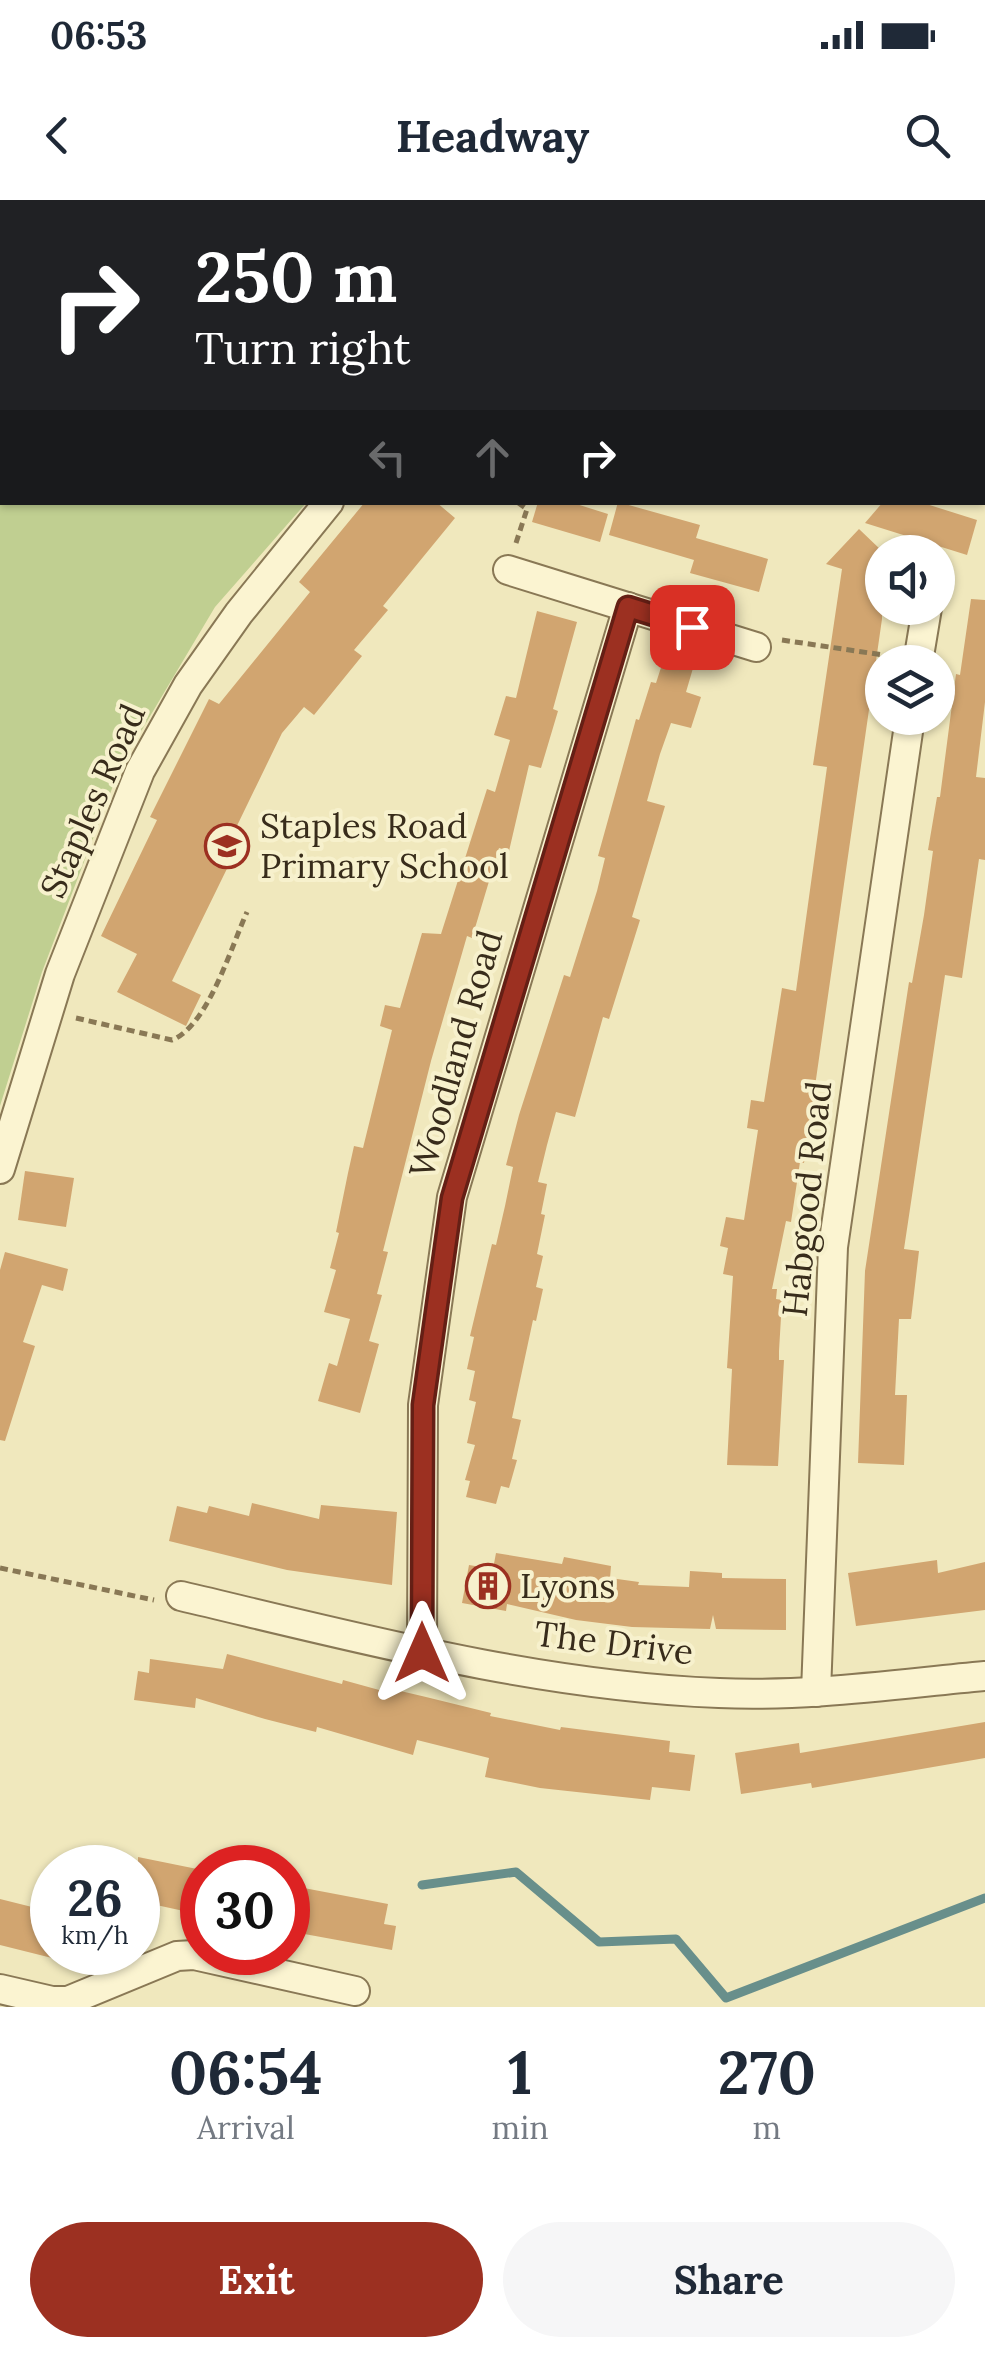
<!DOCTYPE html>
<style>
:root{--surface:#fff;--page:#f6f6f7;--text:#1f2937;--muted:#747a83;--accent:#9c3021}
body{margin:0;font-family:Lora,serif;background:var(--page);color:var(--text);height:100vh;display:flex;flex-direction:column;font-size:38px;white-space:nowrap}
*{box-sizing:border-box;margin:0}
p{font-size:32px;color:var(--muted)}
.icon{flex:none;width:55px;height:55px;fill:none;stroke:currentColor;stroke-width:2;stroke-linecap:round;stroke-linejoin:round}
.map{position:relative;height:1807px;overflow:hidden}
.side{display:flex;flex-direction:column;background:var(--surface);flex:1}
.side>*{flex:none}
.guide{position:absolute;left:0px;top:0px;width:985px;height:305px;box-shadow:0 2px 8px #0004;background:#202124;color:#fff;overflow:hidden}
.fabs{position:absolute;left:865px;top:335px;display:grid;gap:20px}
.fabs a{display:grid;place-items:center;width:90px;height:90px;border-radius:50%;background:var(--surface);box-shadow:0 2px 8px #0004;font-size:50px}
.speed{position:absolute;left:30px;top:1645px;display:flex;gap:20px;font-size:50px;font-weight:700;text-align:center}
.speed>*{display:grid;place-content:center;width:130px;height:130px;border-radius:50%;background:var(--surface);box-shadow:0 2px 8px #0004;line-height:1}
.speed small{font-size:25px;font-weight:400}
.speed .limit{border:15px solid #d22;background:#fff;color:#111}
.pin{position:absolute;display:grid;place-items:center;width:85px;height:85px;color:#fff;margin:-42px;border-radius:20px;box-shadow:0 5px 15px #0006}
.me{position:absolute;width:110px;margin:-55px;rotate:0deg;stroke-linejoin:round;filter:drop-shadow(0 0 8px #0008)}
.turn{display:flex;align-items:center;gap:35px;height:210px;padding:0 30px;font-size:45px}
.turn .icon{width:130px;height:130px;stroke-width:2.5}
.turn b{display:block;font-size:70px;line-height:85px}
.lanes{display:flex;align-items:center;height:95px;padding:0 30px;background:#0003;justify-content:center;gap:50px;direction:ltr}
.lanes .off{opacity:.35}
.eta{display:flex;justify-content:space-evenly;align-items:center;height:170px;text-align:center}
.eta b{font-size:60px;font-weight:700;line-height:70px}
.primary-button{display:flex;gap:20px;margin-top:auto;padding:20px 30px}
.primary-button a{flex:1;height:115px;border-radius:60px;background:var(--accent);color:#fff;font-size:40px;font-weight:700;line-height:115px;text-align:center}
.primary-button a+a{background:var(--page);color:var(--text)}
.status{display:flex;justify-content:space-between;align-items:center;height:70px;padding:0 50px;background:var(--surface);direction:ltr}
.status svg{height:28px;fill:currentColor}
header{display:flex;justify-content:space-between;align-items:center;height:130px;padding:0 30px;background:var(--surface);font-size:45px;font-weight:700}
.map>svg:first-child{display:block}
.green{fill:#c0cf91}
.lines{fill:none;stroke-linecap:round;stroke-linejoin:round}
.stream{stroke:#688f8b;stroke-width:9}
.building{fill:#d1a570}
.minor-casing{stroke:#897855;stroke-width:32}
.path{stroke:#897855;stroke-width:5;stroke-dasharray:8 5;stroke-linecap:butt}
.minor{stroke:#fbf4d1;stroke-width:28}
.route-casing{stroke:#651f15;stroke-width:25}
.route{stroke:#9c3021;stroke-width:18}
.labels{text-anchor:middle;stroke-width:8;stroke-linejoin:round;paint-order:stroke}
.street-label{font-size:35px;fill:#382c1b;stroke:#f7f1cd}
.poi-label{font-size:35px;fill:#382c1b;stroke:#f7f1cd;text-anchor:start}
</style>
<div class="status"><b>06:53</b><svg viewBox="0 0 49 12"><path d="M0 12V9h3v3zM5 12V6h3v6zM10 12V3h3v9zM15 12V0h3v12zM26 1h20v11H26zM47 4h2v5h-2z"/></svg></div>
<header><svg class="icon" aria-label="back" viewBox="0 0 24 24"><path d="M15 5l-7 7 7 7"/></svg>Headway<svg class="icon" aria-label="search" viewBox="0 0 24 24"><circle cx="10" cy="10" r="6"/><path d="M15 15l6 6"/></svg></header>
<div class="map">
<svg width="985" height="1807" viewBox="0 0 985 1807">
<rect width="100%" height="100%" fill="#f0e8bd"/>
<polygon class="green" points="0,0 44,2 2,2 2,302 306,303 215,407 121,565 42,772 0,906"/>
<g class="lines">
<polyline class="stream" points="422,1685 516,1672 599,1742 676,1739 726,1798 985,1698"/>
</g>
<g class="building">
<polygon points="365,302 436,302 455,318 383,406 388,410 354,450 362,456 314,515 304,507 282,533 233,634 242,638 172,781 201,795 186,826 117,792 137,754 101,736 157,620 150,617 209,499 219,504 310,392 299,382"/>
<polygon points="538,302 570,302 608,314 600,342 532,322"/>
<polygon points="618,302 700,325 696,338 768,359 759,392 690,373 694,360 609,335"/>
<polygon points="883,302 920,302 977,320 967,355 865,323"/>
<polygon points="859,329 882,351 882,419 804,963 800,962 791,1022 786,1021 772,1089 777,1089 776,1099 782,1100 779,1151 779,1160 784,1160 778,1266 727,1265 732,1169 727,1168 733,1076 723,1074 728,1048 720,1046 726,1017 744,1020 758,930 747,928 751,900 764,902 782,788 796,791 827,567 813,565 842,369 826,364"/>
<polygon points="971,399 985,400 985,502 976,577 985,578 985,660 979,659 962,778 945,775 904,1049 919,1051 911,1119 899,1119 895,1195 907,1195 904,1265 858,1263 865,1071 909,782 912,783 924,715 933,651 928,650 937,597 940,597 956,474 960,475"/>
<polygon points="537,411 577,422 553,509 558,511 541,568 529,565 509,651 499,648 472,738 467,736 431,861 383,1051 388,1052 377,1094 382,1095 369,1141 379,1144 360,1213 318,1201 329,1163 337,1166 350,1119 324,1112 336,1070 330,1068 339,1033 336,1032 348,973 354,946 363,948 392,830 380,826 385,805 400,808 422,733 441,734 487,589 495,592 510,540 494,535 506,496 516,498"/>
<polygon points="667,449 696,458 686,492 701,497 691,528 671,523 660,554 647,601 665,606 632,717 640,720 609,819 603,817 575,917 556,912 547,945 538,982 547,984 541,1014 545,1015 537,1054 543,1056 536,1087 543,1089 536,1121 533,1120 512,1218 521,1220 512,1259 517,1260 509,1288 501,1286 496,1304 466,1297 470,1281 465,1280 475,1245 467,1243 476,1202 469,1200 475,1171 467,1169 474,1137 470,1136 492,1044 496,1045 505,1006 513,967 506,965 519,915 564,775 570,777 597,691 605,658 598,656 636,519 639,520 651,482 656,483"/>
<polygon points="25,971 74,978 66,1027 18,1020"/>
<polygon points="5,1052 68,1069 63,1091 42,1085 23,1142 35,1146 5,1241 0,1240 0,1070"/>
<polygon points="252,1303 319,1319 321,1305 397,1312 392,1385 287,1370 169,1341 177,1306 207,1313 209,1306 249,1316"/>
<polygon points="496,1353 562,1364 564,1357 611,1366 610,1378 639,1382 638,1385 689,1387 690,1371 722,1373 722,1378 786,1379 786,1430 716,1429 713,1415 710,1429 632,1427 576,1420 507,1404 506,1411 462,1403 469,1365 493,1369"/>
<polygon points="937,1360 938,1373 985,1362 985,1410 856,1426 848,1373"/>
<polygon points="227,1454 342,1484 343,1480 390,1493 392,1489 426,1497 491,1513 490,1516 560,1530 561,1527 670,1541 669,1552 695,1555 690,1591 652,1587 650,1600 540,1588 485,1577 489,1558 417,1540 413,1555 317,1527 316,1532 265,1519 196,1498 195,1508 134,1500 138,1471 149,1473 150,1459 223,1469"/>
<polygon points="985,1522 985,1558 812,1588 811,1583 741,1594 735,1553 799,1543 800,1553"/>
<polygon points="138,1657 202,1670 202,1715 138,1701"/>
<polygon points="288,1685 388,1704 384,1724 396,1726 392,1750 288,1731"/>
<polygon points="0,1699 52,1712 52,1758 0,1745"/>
</g>
<g class="lines">
<defs>
<g id="minor">
<polyline points="608,2 610,0"/>
<polyline points="856,2 856,0"/>
<polyline points="508,370 756,447"/>
<polyline points="918,462 927,408"/>
<polyline points="0,969 60,774 140,571 188,485 239,413 329,302"/>
<path d="M181,1396c178,42 356,90 538,97 89,4 178,-9 266,-17"/>
<polyline points="422,1453 423,1205 452,997 628,407"/>
<polyline points="816,1492 833,1047 910,518"/>
<polyline points="0,1789 52,1801 68,1801 177,1756 194,1755 355,1791"/>
</g>
</defs>
<use href="#minor" class="minor-casing"/>
<g class="path">
<polyline points="545,2 545,0"/>
<polyline points="516,343 527,309 517,302"/>
<polyline points="782,440 890,456"/>
<path d="M76,818l96,22c36,-14 59,-93 75,-128"/>
<polyline points="0,1368 154,1400"/>
</g>
<use href="#minor" class="minor"/>
</g>
<g class="lines">
<defs>
<polyline id="route" points="422,1453 423,1205 452,998 628,407 692,427"/>
</defs>
<use href="#route" class="route-casing"/>
<use href="#route" class="route"/>
</g>
<defs>
<symbol id="school-ring" viewBox="-11 -11 22 22"><circle r="9.5" fill="#f7f1cd" stroke="#9c3021" stroke-width="1.5"/><path d="M0-5L7-2L0 1L-7-2ZM-4 1L0 2.5L4 1V4Q0 6-4 4Z" fill="#9c3021"/></symbol>
<symbol id="building-ring" viewBox="-11 -11 22 22"><circle r="9.5" fill="#f7f1cd" stroke="#9c3021" stroke-width="1.5"/><path d="M-4-6H4V6H1V3H-1V6H-4ZM-2.5-4.3h1.7v1.8h-1.7ZM.8-4.3h1.7v1.8H.8ZM-2.5-1h1.7V.8h-1.7ZM.8-1h1.7V.8H.8Z" fill="#9c3021"/></symbol>
</defs>
<g fill-rule="evenodd">
<use href="#school-ring" x="202" y="621" width="50" height="50"/>
<use href="#building-ring" x="463" y="1361" width="50" height="50"/>
</g>
<g class="labels">
<g class="street-label">
<text transform="translate(93 601) rotate(-66)" y="12">Staples Road</text>
<text transform="translate(456 854) rotate(-74)" y="12">Woodland Road</text>
<text transform="translate(807 999) rotate(-84)" y="12">Habgood Road</text>
<text transform="translate(614 1443) rotate(7)" y="12">The Drive</text>
</g>
<g class="poi-label">
<text x="260" y="638">Staples Road<tspan x="260" dy="40">Primary School</tspan></text>
<text x="520" y="1398">Lyons</text>
</g>
</g>
</svg>
<div class="fabs">
<a><svg class="icon" aria-label="sound" viewBox="0 0 24 24"><path d="M4 9h4l5-4v14l-5-4H4zM17 9q2 3 0 6"/></svg></a>
<a><svg class="icon" aria-label="layers" viewBox="0 0 24 24"><path d="M12 4l9 5-9 5-9-5zM3 14l9 5 9-5"/></svg></a>
</div>
<div class="speed"><div>26<small>km/h</small></div><div class="limit">30</div></div>
<div class="pin" style="left:692px;top:427px;background:#d93025"><svg class="icon" aria-label="arrive" viewBox="0 0 24 24"><path d="M6 21V4h12l-3 4 3 4H6"/></svg></div>
<svg class="me" style="left:422px;top:1453px" viewBox="-20 -20 40 40"><path d="M0-17L14 15 0 8-14 15z" fill="#9c3021" stroke="#fff" stroke-width="4"/></svg>
<div class="guide">
<div class="turn"><svg class="icon" aria-label="right" viewBox="0 0 24 24"><path d="M7 20v-9h11M14 6l5 5-5 5"/></svg><div><b>250 m</b>Turn right</div></div>
<div class="lanes"><svg class="icon off" aria-label="left" viewBox="0 0 24 24"><path d="M17 20v-9H6M10 6l-5 5 5 5"/></svg><svg class="icon off" aria-label="ahead" viewBox="0 0 24 24"><path d="M12 20V5M6 11l6-6 6 6"/></svg><svg class="icon" aria-label="right" viewBox="0 0 24 24"><path d="M7 20v-9h11M14 6l5 5-5 5"/></svg></div>
</div>
</div>
<section class="side">
<div class="eta">
<div><b>06:54</b><p>Arrival</p></div>
<div><b>1</b><p>min</p></div>
<div><b>270</b><p>m</p></div>
</div>
<div class="primary-button"><a>Exit</a><a>Share</a></div>
</section>
